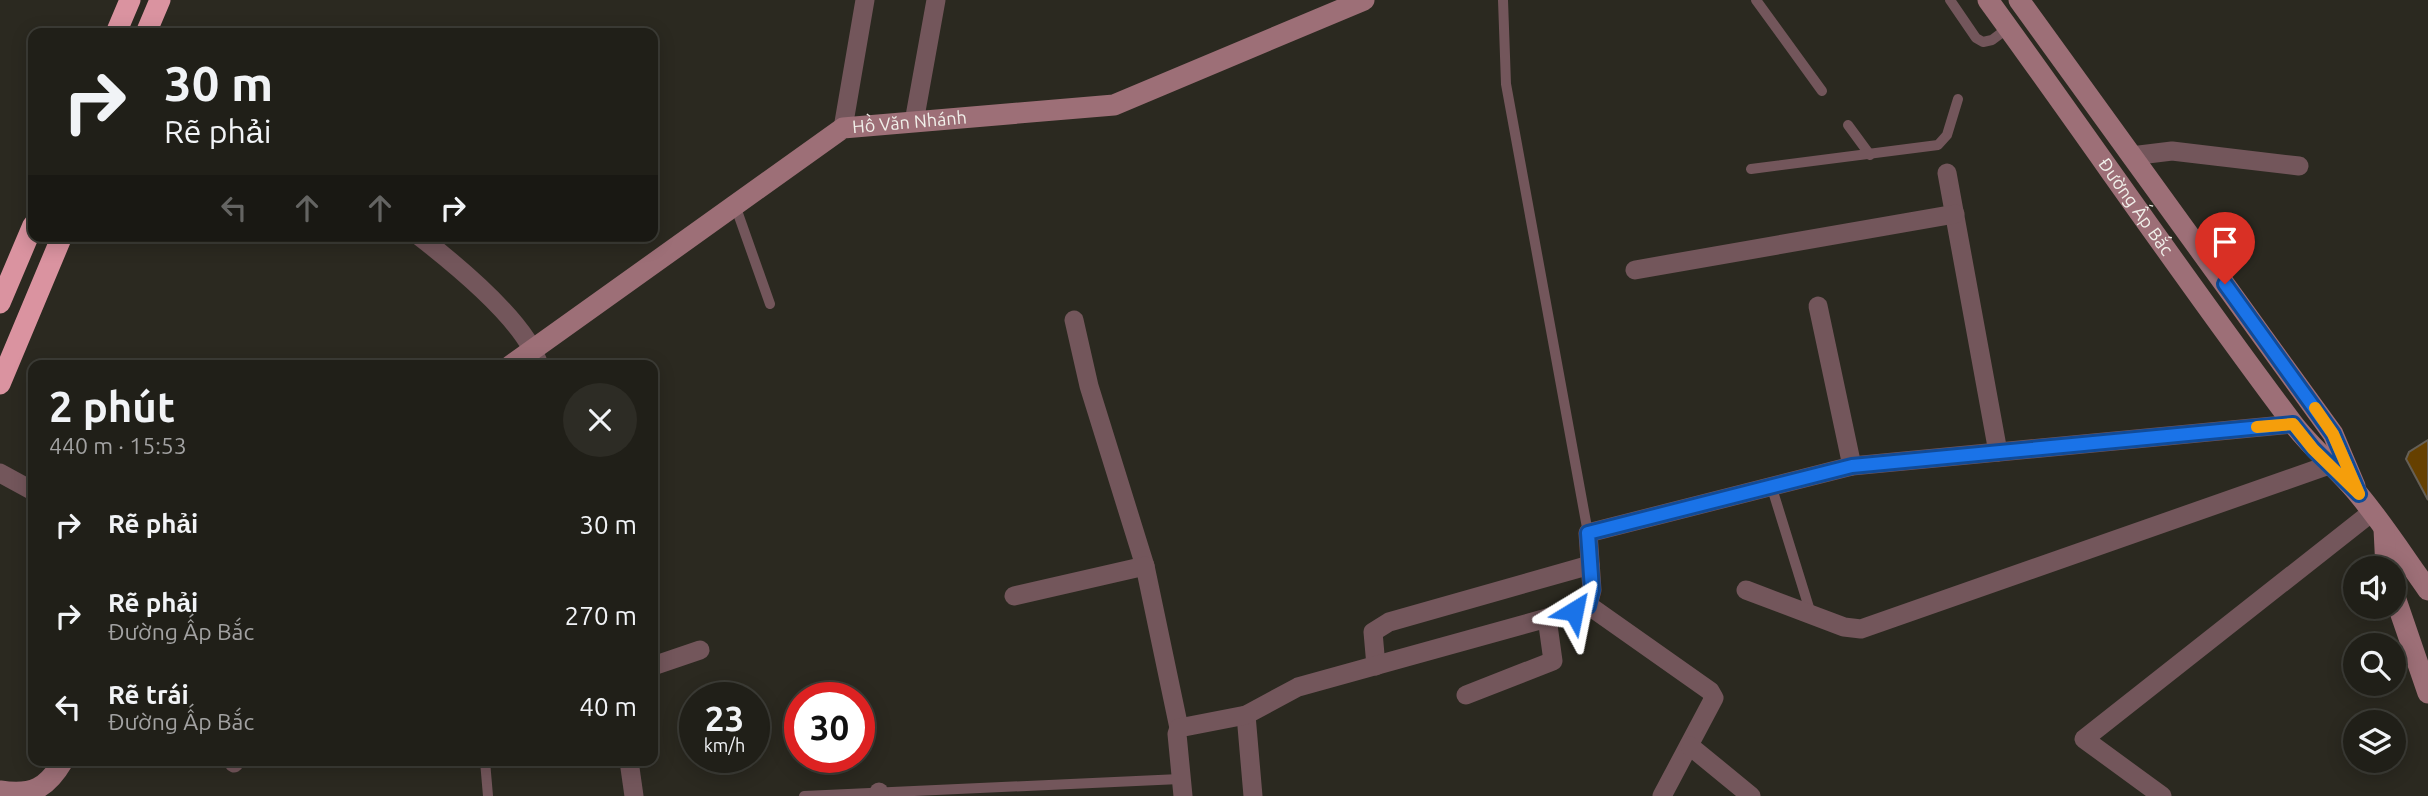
<!DOCTYPE html>
<html lang="vi">
<meta charset="utf-8">
<style>
:root{--surface:#201f18;--page:#2d2c25;--text:#f1f3f6;--muted:#a2a2a2;--line:#3d3d37}
body{margin:0;font-family:Ubuntu,sans-serif;background:var(--page);color:var(--text);height:100vh;display:flex;flex-direction:column;font-size:26px;white-space:nowrap}
*{box-sizing:border-box;margin:0}
p{font-size:23px;color:var(--muted)}
.icon{flex:none;width:38px;height:38px;fill:none;stroke:currentColor;stroke-width:2;stroke-linecap:round;stroke-linejoin:round}
.map{position:relative;flex:1;overflow:hidden}
.details{position:absolute;left:28px;top:360px;width:630px;height:406px;display:flex;flex-direction:column;background:var(--surface);border-radius:14px;box-shadow:0 4px 18px #0003,0 0 0 2px var(--line)}
.details>*{flex:none}
.top-card{position:absolute;left:28px;top:28px;width:630px;height:214px;border-radius:14px;box-shadow:0 4px 18px #0003,0 0 0 2px var(--line);background:#201f18;color:var(--text);overflow:hidden}
.buttons{position:absolute;left:2343px;top:556px;display:grid;gap:14px}
.buttons a{display:grid;place-items:center;width:63px;height:63px;border-radius:50%;background:var(--surface);box-shadow:0 4px 18px #0003,0 0 0 2px var(--line);font-size:35px}
.speed{position:absolute;left:679px;top:682px;display:flex;gap:14px;font-size:35px;font-weight:700;text-align:center}
.speed>*{display:grid;place-content:center;width:91px;height:91px;border-radius:50%;background:var(--surface);box-shadow:0 4px 18px #0003,0 0 0 2px var(--line);line-height:1}
.speed small{font-size:18px;font-weight:400}
.speed .limit{border:10px solid #d22;background:#fff;color:#111}
.pin{position:absolute;display:grid;place-items:center;width:60px;height:60px;color:#fff;margin:-72px -30px;border-radius:50% 50% 50% 0;rotate:-45deg;box-shadow:0 0 7px #0007}
.pin .icon{rotate:45deg}
.me{position:absolute;width:77px;margin:-38px;rotate:35deg;stroke-linejoin:round;filter:drop-shadow(0 0 5px #0008)}
.turn{display:flex;align-items:center;gap:24px;height:147px;padding:0 21px;font-size:32px}
.turn .icon{width:91px;height:91px;stroke-width:2.5}
.turn b{display:block;font-size:49px;line-height:60px}
.lanes{display:flex;align-items:center;height:66px;padding:0 21px;background:#0003;justify-content:center;gap:35px;direction:ltr}
.lanes .off{opacity:.35}
.round{display:grid;place-items:center;flex:none;width:74px;height:74px;border-radius:37px;background:var(--page)}
.head{display:flex;align-items:center;justify-content:space-between;height:119px;padding:0 21px}
h1{font-size:42px;font-weight:700;line-height:52px}
ul{padding:0;list-style:none}
li{display:flex;align-items:center;gap:21px;height:91px;padding:0 21px}
li div{flex:1}
li b{display:block;font-size:26px}
li em{font-style:normal}
.map>svg:first-child{display:block}
.building{fill:#664100;stroke:#655f56;stroke-width:2;filter:url(#shadow)}
.lines{fill:none;stroke-linecap:round;stroke-linejoin:round}
.lane{stroke:#73565b;stroke-width:10}
.street{stroke:#73565b;stroke-width:19}
.secondary{stroke:#9d6f77;stroke-width:21}
.highway{stroke:#da93a0;stroke-width:21}
.route-casing{stroke:#114b97;stroke-width:18}
.route{stroke:#1a73e8;stroke-width:12}
.slow{stroke:#f59e0b;stroke-width:12}
.labels{text-anchor:middle;stroke-width:7;stroke-linejoin:round;paint-order:stroke}
.street-label{font-size:18px;fill:#f1f0ea;stroke:#2b2920}
</style>
<div class="map">
<svg width="2428" height="796" viewBox="0 0 2428 796">
<defs>
<filter id="shadow"><feDropShadow dx="6" dy="6" stdDeviation="2" flood-color="#0009"/></filter>
</defs>
<rect width="100%" height="100%" fill="#2b2920"/>
<polygon class="building" points="2428,440 2428,500 2406,459 2409,452"/>
<g class="lines">
<g class="lane">
<polyline points="1503,0 1506,84 1588,533"/>
<polyline points="1756,0 1822,91"/>
<polyline points="1950,0 1976,38 1983,42 1992,40 2008,28"/>
<polyline points="1848,125 1870,155"/>
<polyline points="1751,169 1938,145 1947,135 1958,99"/>
<polyline points="735,205 770,304"/>
<polyline points="1771,485 1811,614"/>
<polyline points="485,761 488,796"/>
<polyline points="804,796 1180,779"/>
</g>
<g class="street">
<polyline points="914,122 936,0"/>
<polyline points="843,128 865,0"/>
<polyline points="2131,156 2172,151 2299,166"/>
<polyline points="1947,173 1998,452"/>
<path d="M419,236c36,28 109,87 120,130"/>
<polyline points="1635,270 1955,214"/>
<polyline points="1818,306 1852,466"/>
<polyline points="1074,320 1089,386 1145,566"/>
<polyline points="0,473 33,491"/>
<polyline points="1746,590 1844,627 1861,629 2329,465"/>
<polyline points="1014,596 1145,566 1179,728"/>
<polyline points="1588,605 1710,691 1714,698 1662,796"/>
<polyline points="653,666 700,650"/>
<polyline points="1376,666 1373,632 1389,622 1590,565"/>
<polyline points="1466,695 1553,661 1547,618 1588,605 1592,590 1588,533 1852,466 2293,424"/>
<polyline points="1246,715 1253,796"/>
<polyline points="1690,746 1751,796"/>
<polyline points="233,761 234,763"/>
<polyline points="629,761 634,796"/>
<polyline points="879,792 879,796"/>
<polyline points="1183,796 1177,734 1179,728 1246,715 1298,687 1547,618"/>
<polyline points="2162,796 2084,739 2372,512"/>
</g>
<g class="secondary">
<path id="s1" d="M1988,0c102,140 199,283 303,421 21,28 47,48 68,74 25,30 46,63 69,95"/>
<polyline points="2019,0 2333,434 2355,486"/>
<path id="s2" d="M510,366l333,-238 271,-23 250,-105"/>
<polyline points="2384,529 2386,569"/>
<polyline points="2394,594 2428,693"/>
<path d="M0,791c33,5 47,-3 63,-30"/>
</g>
<g class="highway">
<polyline points="116,33 130,0"/>
<polyline points="146,33 160,0"/>
<polyline points="0,303 33,225"/>
<polyline points="0,384 62,236"/>
</g>
</g>
<g class="lines">
<defs>
<polyline id="route" points="1574,611 1588,606 1592,590 1588,533 1852,466 2293,424 2313,449 2359,494 2333,434 2225,284"/>
</defs>
<use href="#route" class="route-casing"/>
<use href="#route" class="route"/>
<polyline class="slow" points="2257,427 2293,424 2313,449 2359,494 2333,434 2315,408"/>
</g>
<g class="labels">
<g class="street-label">
<text dy="6" stroke="none"><textPath href="#s2" startOffset="476">Hồ Văn Nhánh</textPath></text>
<text dy="6" stroke="none"><textPath href="#s1" startOffset="254">Đường Ấp Bắc</textPath></text>
</g>
</g>
</svg>
<div class="buttons">
<a><svg class="icon" aria-label="sound" viewBox="0 0 24 24"><path d="M4 9h4l5-4v14l-5-4H4zM17 9q2 3 0 6"/></svg></a>
<a><svg class="icon" aria-label="search" viewBox="0 0 24 24"><circle cx="10" cy="10" r="6"/><path d="M15 15l6 6"/></svg></a>
<a><svg class="icon" aria-label="layers" viewBox="0 0 24 24"><path d="M12 4l9 5-9 5-9-5zM3 14l9 5 9-5"/></svg></a>
</div>
<div class="speed"><div>23<small>km/h</small></div><div class="limit">30</div></div>
<div class="pin" style="left:2225px;top:284px;background:#d93025"><svg class="icon" aria-label="arrive" viewBox="0 0 24 24"><path d="M6 21V4h12l-3 4 3 4H6"/></svg></div>
<svg class="me" style="left:1574px;top:611px" viewBox="-20 -20 40 40"><path d="M0-17L14 15 0 8-14 15z" fill="#1a73e8" stroke="#fff" stroke-width="4"/></svg>
<div class="top-card">
<div class="turn"><svg class="icon" aria-label="right" viewBox="0 0 24 24"><path d="M7 20v-9h11M14 6l5 5-5 5"/></svg><div><b>30 m</b>Rẽ phải</div></div>
<div class="lanes"><svg class="icon off" aria-label="left" viewBox="0 0 24 24"><path d="M17 20v-9H6M10 6l-5 5 5 5"/></svg><svg class="icon off" aria-label="ahead" viewBox="0 0 24 24"><path d="M12 20V5M6 11l6-6 6 6"/></svg><svg class="icon off" aria-label="ahead" viewBox="0 0 24 24"><path d="M12 20V5M6 11l6-6 6 6"/></svg><svg class="icon" aria-label="right" viewBox="0 0 24 24"><path d="M7 20v-9h11M14 6l5 5-5 5"/></svg></div>
</div>
<section class="details">
<div class="head"><div><h1>2 phút</h1><p>440 m · 15:53</p></div><a class="round"><svg class="icon" aria-label="close" viewBox="0 0 24 24"><path d="M6 6l12 12M18 6L6 18"/></svg></a></div>
<ul>
<li><svg class="icon" aria-label="right" viewBox="0 0 24 24"><path d="M7 20v-9h11M14 6l5 5-5 5"/></svg><div><b>Rẽ phải</b></div><em>30 m</em></li>
<li><svg class="icon" aria-label="right" viewBox="0 0 24 24"><path d="M7 20v-9h11M14 6l5 5-5 5"/></svg><div><b>Rẽ phải</b><p>Đường Ấp Bắc</p></div><em>270 m</em></li>
<li><svg class="icon" aria-label="left" viewBox="0 0 24 24"><path d="M17 20v-9H6M10 6l-5 5 5 5"/></svg><div><b>Rẽ trái</b><p>Đường Ấp Bắc</p></div><em>40 m</em></li>
</ul>
</section>
</div>
